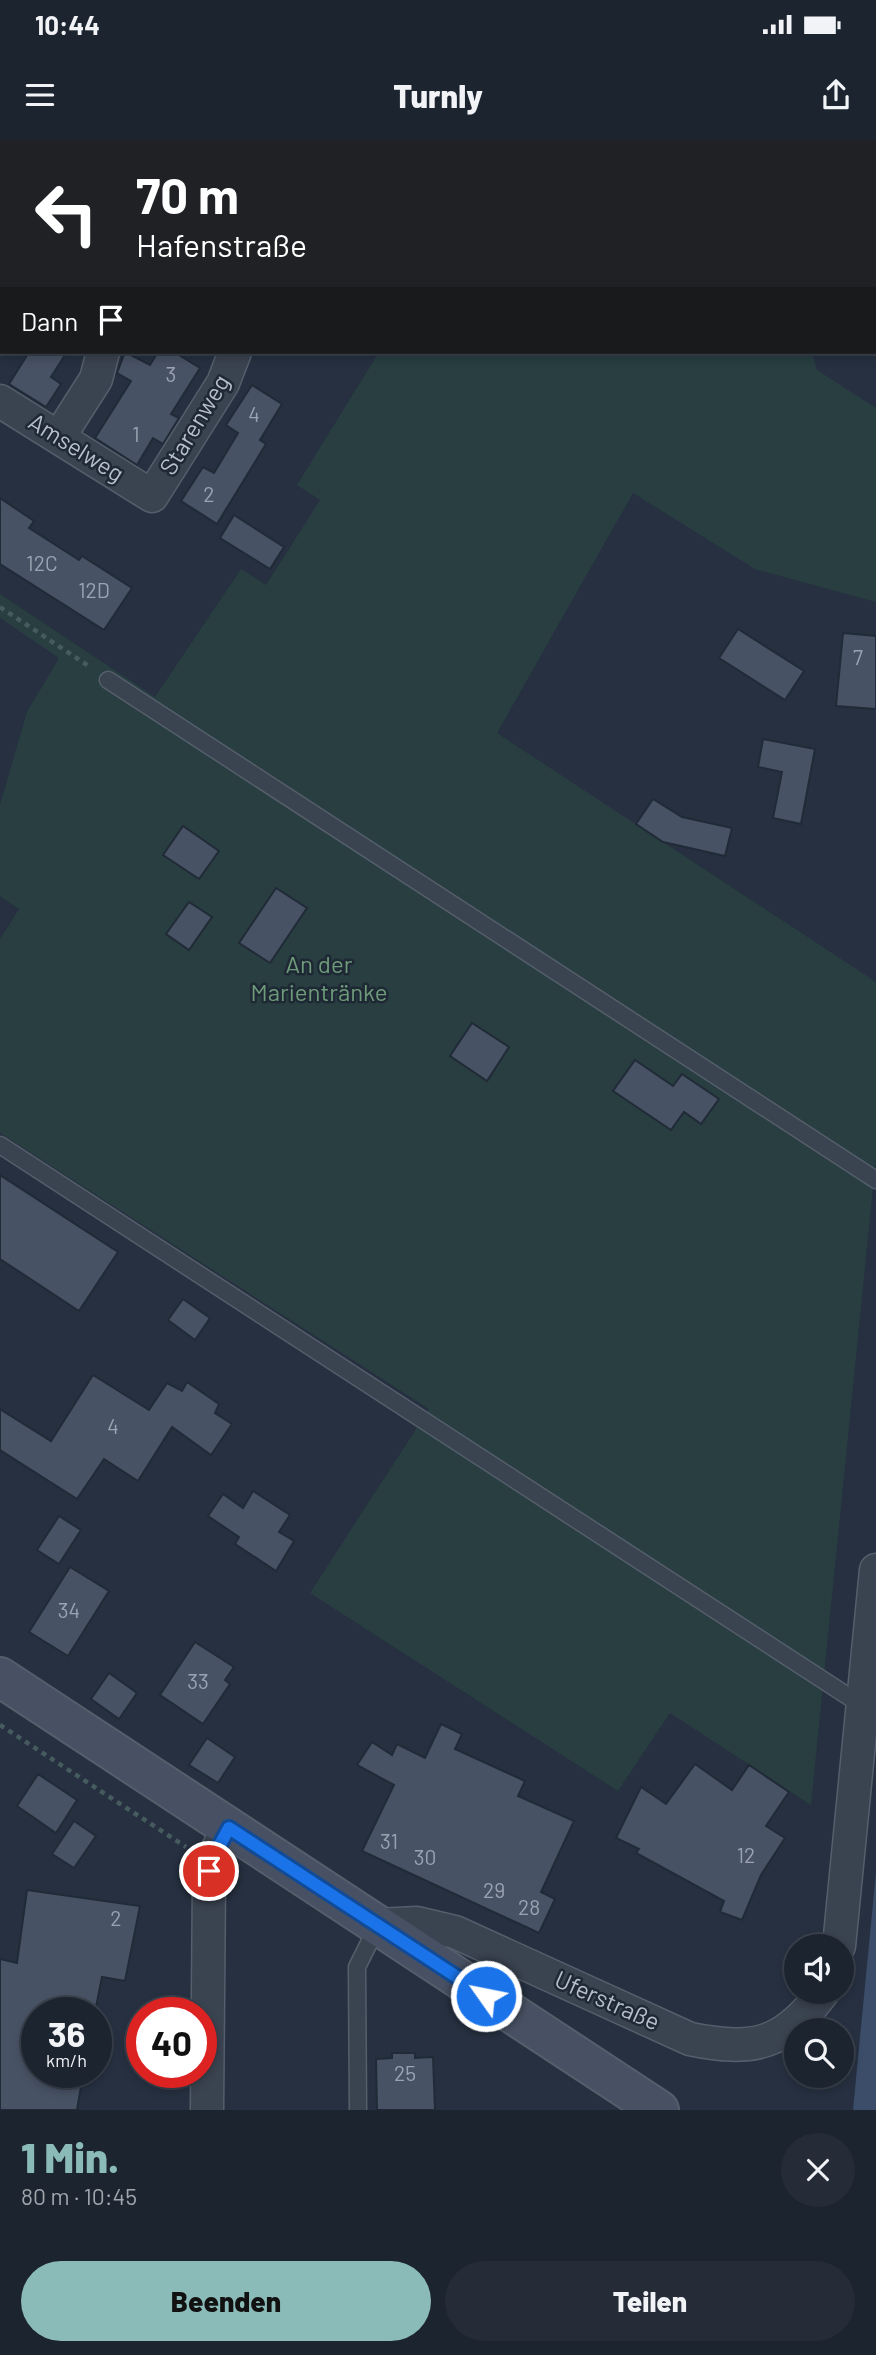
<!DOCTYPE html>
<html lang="de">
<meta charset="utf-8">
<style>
:root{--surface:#1c2430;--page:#252c38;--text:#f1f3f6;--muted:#a0a4ab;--line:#3a414c;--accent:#8bbbb9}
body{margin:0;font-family:Barlow,sans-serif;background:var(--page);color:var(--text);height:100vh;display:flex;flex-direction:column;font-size:26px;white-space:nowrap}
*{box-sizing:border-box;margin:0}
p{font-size:23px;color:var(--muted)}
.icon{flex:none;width:38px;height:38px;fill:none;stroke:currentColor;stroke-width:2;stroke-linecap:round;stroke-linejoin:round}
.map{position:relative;height:1970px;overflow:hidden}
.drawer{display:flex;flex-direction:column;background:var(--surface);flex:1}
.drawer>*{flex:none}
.hud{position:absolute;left:0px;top:0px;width:877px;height:214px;box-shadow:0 4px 10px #0003,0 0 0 2px var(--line);background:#202124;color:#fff;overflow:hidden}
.buttons{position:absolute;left:784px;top:1794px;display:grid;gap:14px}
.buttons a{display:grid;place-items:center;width:70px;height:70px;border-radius:50%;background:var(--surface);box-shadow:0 4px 10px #0003,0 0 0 2px var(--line);font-size:35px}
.speed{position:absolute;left:21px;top:1857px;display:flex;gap:14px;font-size:35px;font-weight:700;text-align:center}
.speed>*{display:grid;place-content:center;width:91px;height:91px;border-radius:50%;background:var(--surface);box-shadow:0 4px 10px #0003,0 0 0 2px var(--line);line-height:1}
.speed small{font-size:18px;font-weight:400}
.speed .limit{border:10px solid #d22;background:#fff;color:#111}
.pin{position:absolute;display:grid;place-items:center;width:60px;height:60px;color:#fff;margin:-30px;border:4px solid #fff;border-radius:50%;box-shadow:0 2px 7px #0007}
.me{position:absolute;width:77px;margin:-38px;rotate:303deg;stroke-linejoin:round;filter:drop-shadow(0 0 5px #0008)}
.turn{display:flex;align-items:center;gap:24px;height:147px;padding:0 21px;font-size:32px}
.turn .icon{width:91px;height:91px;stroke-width:2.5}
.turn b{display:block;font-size:49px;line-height:60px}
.then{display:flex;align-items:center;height:66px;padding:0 21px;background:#0003;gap:14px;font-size:26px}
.round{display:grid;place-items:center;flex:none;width:74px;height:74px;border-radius:37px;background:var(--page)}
.head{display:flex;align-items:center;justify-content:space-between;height:119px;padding:0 21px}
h1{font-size:42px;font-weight:800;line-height:52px;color:var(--accent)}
.button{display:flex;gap:14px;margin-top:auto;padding:14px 21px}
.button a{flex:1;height:80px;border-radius:42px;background:var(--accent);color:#111;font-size:28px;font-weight:800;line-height:80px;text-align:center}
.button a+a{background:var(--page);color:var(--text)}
.status{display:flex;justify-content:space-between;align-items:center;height:49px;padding:0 35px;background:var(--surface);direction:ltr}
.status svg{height:19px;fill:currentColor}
header{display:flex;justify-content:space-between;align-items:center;height:91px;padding:0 21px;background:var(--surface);font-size:32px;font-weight:800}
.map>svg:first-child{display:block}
.green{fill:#283e41}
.water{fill:#3b4d69}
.building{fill:#475264;stroke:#212a37;stroke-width:2}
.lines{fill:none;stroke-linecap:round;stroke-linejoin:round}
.lane-casing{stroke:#555e6b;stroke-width:19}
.street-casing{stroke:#555e6b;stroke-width:35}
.secondary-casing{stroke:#555e6b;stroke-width:42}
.path{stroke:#465b5e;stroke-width:4.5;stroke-dasharray:5 5;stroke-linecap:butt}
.lane{stroke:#3a4350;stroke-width:16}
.street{stroke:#3a4350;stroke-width:32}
.secondary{stroke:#485163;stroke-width:38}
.route-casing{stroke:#114b97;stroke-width:18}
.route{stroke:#1a73e8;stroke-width:12}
.labels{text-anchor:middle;stroke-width:5;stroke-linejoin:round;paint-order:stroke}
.number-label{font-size:21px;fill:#9aa3b1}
.street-label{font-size:24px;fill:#b6becb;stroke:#1f2835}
.park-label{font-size:24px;fill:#6e9b79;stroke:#1f2835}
</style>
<div class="status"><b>10:44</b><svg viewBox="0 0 49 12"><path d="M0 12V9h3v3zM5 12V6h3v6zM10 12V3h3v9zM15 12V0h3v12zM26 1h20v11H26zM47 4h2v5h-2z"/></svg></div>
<header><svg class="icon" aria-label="menu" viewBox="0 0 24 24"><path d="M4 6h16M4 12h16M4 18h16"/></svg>Turnly<svg class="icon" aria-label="share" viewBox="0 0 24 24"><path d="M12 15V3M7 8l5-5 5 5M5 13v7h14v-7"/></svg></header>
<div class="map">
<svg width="876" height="1970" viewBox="0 0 876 1970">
<rect width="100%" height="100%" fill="#263040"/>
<polygon class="green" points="379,212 812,212 817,230 876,268 876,462 755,429 633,353 497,593 876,842 876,1017 811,1665 670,1573 618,1651 310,1453 429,1269 0,993 0,799 19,769 0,756 0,665 27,572 59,518 0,478 0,454 155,557 241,429 266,445 320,360 297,345"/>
<polygon class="water" points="876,1732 876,1970 853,1970"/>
<g class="building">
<polygon points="29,212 67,212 51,237 61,244 46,267 9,244"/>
<polygon points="125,212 150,225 158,212 174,212 200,228 171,274 179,278 163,304 153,298 137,325 95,298 131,241 117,233"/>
<polygon points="252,245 282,264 260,300 266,304 217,384 181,361 203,327 214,333 238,293 226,285"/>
<polygon points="0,358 34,381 29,388 79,420 82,416 132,448 104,490 0,424"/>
<polygon points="234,375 284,407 270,429 220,398"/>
<polygon points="738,489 804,531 785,560 719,518"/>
<polygon points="843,493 876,496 876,569 836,566"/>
<polygon points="763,599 815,609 801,684 773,678 782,632 758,627"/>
<polygon points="653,659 682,677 732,688 725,716 663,702 636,684"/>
<polygon points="183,686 219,711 199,739 163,715"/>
<polygon points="276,748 307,768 270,823 239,803"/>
<polygon points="189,762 212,777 189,810 166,794"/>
<polygon points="472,883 509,907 487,941 450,916"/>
<polygon points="635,920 673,946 682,934 719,959 701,984 684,972 671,990 613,951"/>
<polygon points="0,1035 118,1112 79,1171 0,1119"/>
<polygon points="183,1159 210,1178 195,1200 168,1180"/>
<polygon points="93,1235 149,1270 167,1243 182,1251 187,1242 219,1264 215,1273 232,1284 211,1315 172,1287 138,1341 104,1319 77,1359 0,1310 0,1269 51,1301"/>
<polygon points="253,1351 290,1375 279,1392 294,1401 276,1431 235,1404 239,1397 208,1376 223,1354 243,1368"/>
<polygon points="59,1376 81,1390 59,1424 37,1410"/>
<polygon points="70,1427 109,1451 68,1516 29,1492"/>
<polygon points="195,1502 234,1527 225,1540 230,1544 203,1584 160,1555"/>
<polygon points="109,1533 137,1553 119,1579 91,1559"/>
<polygon points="441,1584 462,1594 455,1609 525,1641 518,1656 574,1681 541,1752 555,1759 539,1793 362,1711 394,1645 357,1625 372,1602 392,1615 397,1604 425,1618"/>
<polygon points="207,1598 235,1617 218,1643 189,1625"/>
<polygon points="695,1624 732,1650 749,1625 789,1652 766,1686 785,1698 761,1735 742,1780 720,1772 724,1761 636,1713 639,1709 616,1698 641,1647 666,1664"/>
<polygon points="38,1634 77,1660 56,1693 17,1666"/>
<polygon points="74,1681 96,1696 74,1728 52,1714"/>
<polygon points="27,1750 140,1766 125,1841 102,1837 95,1872 37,1872 37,1932 79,1932 83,1935 77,1970 0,1970 0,1819 17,1823"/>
<polygon points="392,1913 415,1913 415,1918 433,1917 435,1970 377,1970 376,1919 392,1918"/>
</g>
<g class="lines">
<defs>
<g id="lane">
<polyline points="108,540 876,1040"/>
<polyline points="0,1005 863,1566"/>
<polyline points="358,1970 357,1827 378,1785"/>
</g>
<g id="street">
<polyline points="0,261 152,356 223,243 235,212"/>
<polyline points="59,297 96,239 103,212"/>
<path d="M378,1785l39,-2 38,9 235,107c63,13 94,6 133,-47"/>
<polyline points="839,1806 876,1430"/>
<polyline points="207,1970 209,1739 210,1723 229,1688"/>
</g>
<polyline id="secondary" points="0,1537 659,1970"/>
</defs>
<use href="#lane" class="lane-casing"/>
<use href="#street" class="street-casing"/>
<use href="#secondary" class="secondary-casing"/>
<g class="path">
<polyline points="0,467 90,527"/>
<polyline points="0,1585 186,1707"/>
</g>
<use href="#lane" class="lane"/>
<use href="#street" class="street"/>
<use href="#secondary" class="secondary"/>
</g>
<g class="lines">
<defs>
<polyline id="route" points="209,1731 210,1723 229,1688 486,1856"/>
</defs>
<use href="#route" class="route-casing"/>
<use href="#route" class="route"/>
</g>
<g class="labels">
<g class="number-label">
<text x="171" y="242">3</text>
<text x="254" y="282">4</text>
<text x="136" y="302">1</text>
<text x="209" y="362">2</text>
<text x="42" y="431">12C</text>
<text x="94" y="458">12D</text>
<text x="858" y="525">7</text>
<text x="113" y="1294">4</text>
<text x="69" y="1478">34</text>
<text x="198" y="1549">33</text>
<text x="389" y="1709">31</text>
<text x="746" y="1723">12</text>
<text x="425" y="1725">30</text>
<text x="494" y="1758">29</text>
<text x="529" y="1775">28</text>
<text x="116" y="1786">2</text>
<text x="405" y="1941">25</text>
</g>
<g class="street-label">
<text transform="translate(195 285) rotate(-59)" y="8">Starenweg</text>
<text transform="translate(76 308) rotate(32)" y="8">Amselweg</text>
<text transform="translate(607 1861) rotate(24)" y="8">Uferstraße</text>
</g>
<g class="park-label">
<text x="319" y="833">An der<tspan x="319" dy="28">Marientränke</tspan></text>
</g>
</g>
</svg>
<div class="buttons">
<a><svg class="icon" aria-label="sound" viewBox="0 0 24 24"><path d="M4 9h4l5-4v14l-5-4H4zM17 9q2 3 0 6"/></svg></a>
<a><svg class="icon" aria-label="search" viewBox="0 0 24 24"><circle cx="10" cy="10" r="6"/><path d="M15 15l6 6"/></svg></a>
</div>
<div class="speed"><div>36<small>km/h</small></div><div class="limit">40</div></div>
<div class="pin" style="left:209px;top:1731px;background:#d93025"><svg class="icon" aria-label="arrive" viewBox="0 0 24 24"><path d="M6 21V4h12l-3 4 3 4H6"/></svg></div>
<svg class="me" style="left:486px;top:1856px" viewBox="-20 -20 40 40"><circle r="17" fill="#1a73e8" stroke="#fff" stroke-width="3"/><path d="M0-11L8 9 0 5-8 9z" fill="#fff"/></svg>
<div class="hud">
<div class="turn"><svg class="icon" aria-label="left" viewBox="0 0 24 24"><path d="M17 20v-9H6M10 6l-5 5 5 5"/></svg><div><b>70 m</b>Hafenstraße</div></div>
<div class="then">Dann<svg class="icon" aria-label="arrive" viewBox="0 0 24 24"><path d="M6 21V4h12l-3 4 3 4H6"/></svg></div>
</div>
</div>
<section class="drawer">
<div class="head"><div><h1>1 Min.</h1><p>80 m · 10:45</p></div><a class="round"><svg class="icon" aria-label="close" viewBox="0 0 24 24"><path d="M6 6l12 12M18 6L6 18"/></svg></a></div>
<div class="button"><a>Beenden</a><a>Teilen</a></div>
</section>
